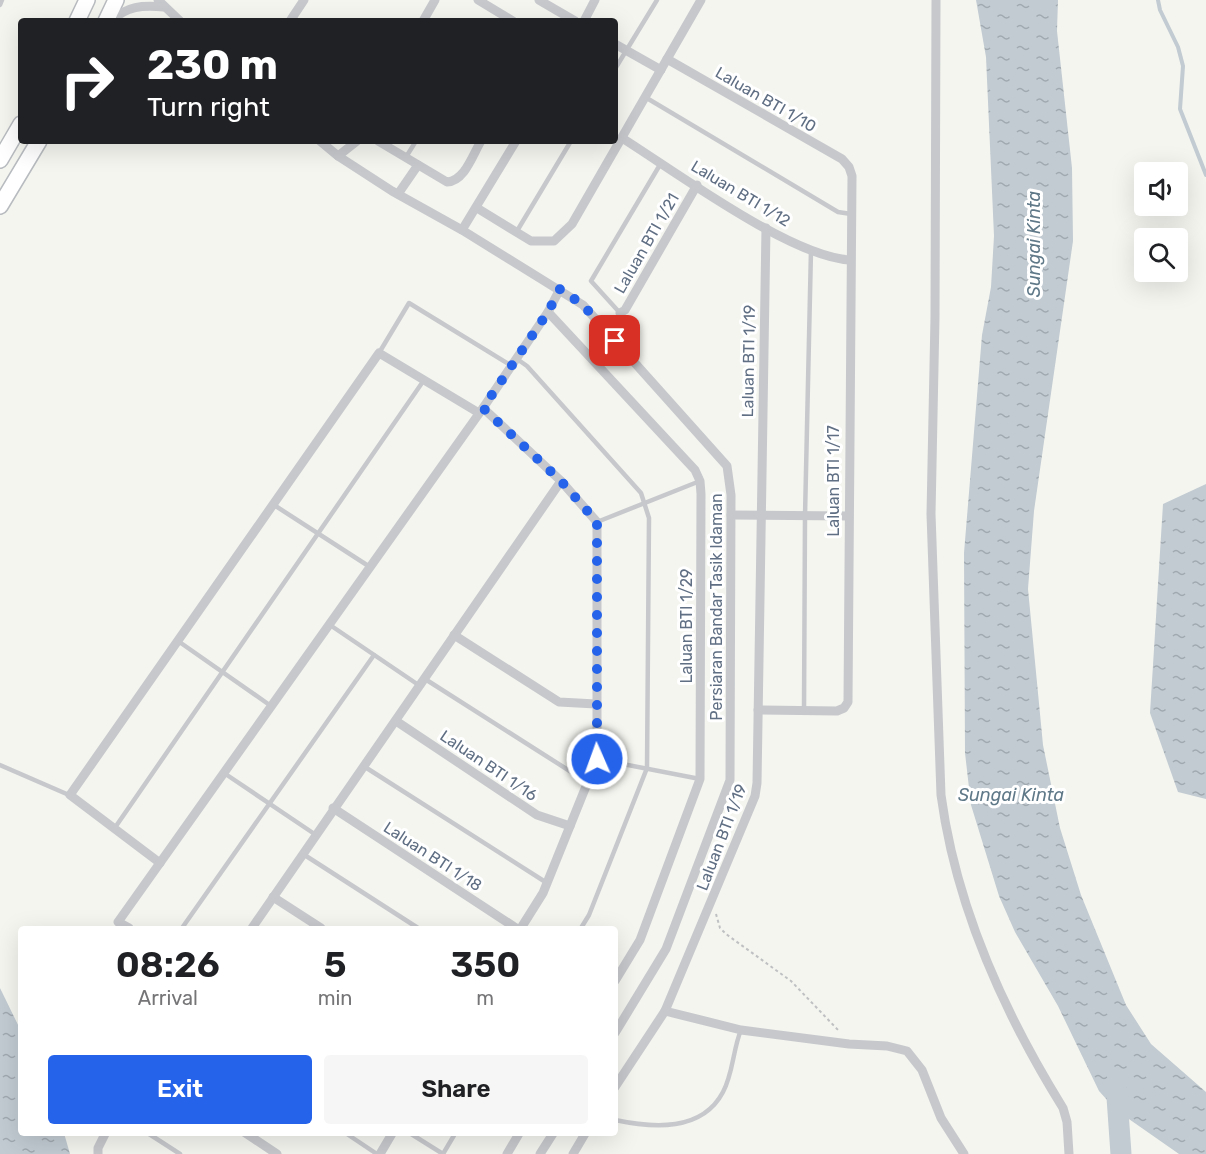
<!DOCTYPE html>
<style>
:root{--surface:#fff;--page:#f6f6f6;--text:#202124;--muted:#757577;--accent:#2563eb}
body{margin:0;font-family:Rubik,sans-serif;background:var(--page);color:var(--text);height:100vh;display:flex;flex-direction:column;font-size:22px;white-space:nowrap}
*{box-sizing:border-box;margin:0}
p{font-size:20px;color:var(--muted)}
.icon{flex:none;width:33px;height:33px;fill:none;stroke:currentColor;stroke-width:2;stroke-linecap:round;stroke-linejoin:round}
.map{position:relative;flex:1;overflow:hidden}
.panel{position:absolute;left:18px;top:926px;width:600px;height:210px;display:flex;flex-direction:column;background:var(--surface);border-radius:6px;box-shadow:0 6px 24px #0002}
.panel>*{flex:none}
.top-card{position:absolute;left:18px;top:18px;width:600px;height:126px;border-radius:6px;box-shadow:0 6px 24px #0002;background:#202124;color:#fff;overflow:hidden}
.tools{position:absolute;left:1134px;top:162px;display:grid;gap:12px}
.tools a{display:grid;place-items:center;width:54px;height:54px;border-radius:6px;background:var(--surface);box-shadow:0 6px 24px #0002;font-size:30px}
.pin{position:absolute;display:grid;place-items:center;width:51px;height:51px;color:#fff;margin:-26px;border-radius:12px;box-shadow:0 3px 9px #0006}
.me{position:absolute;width:66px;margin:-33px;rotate:358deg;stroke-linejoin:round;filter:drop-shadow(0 0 4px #0008)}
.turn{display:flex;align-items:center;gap:21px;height:126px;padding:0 30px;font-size:27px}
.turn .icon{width:78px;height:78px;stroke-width:2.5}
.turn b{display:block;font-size:42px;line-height:51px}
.eta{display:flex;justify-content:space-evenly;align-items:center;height:102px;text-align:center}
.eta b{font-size:36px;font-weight:600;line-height:42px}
.action{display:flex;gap:12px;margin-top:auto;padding:12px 30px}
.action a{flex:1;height:69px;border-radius:6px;background:var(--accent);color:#fff;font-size:24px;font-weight:600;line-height:69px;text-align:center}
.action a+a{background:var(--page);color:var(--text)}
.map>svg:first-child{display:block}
.water{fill:url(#water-ripples)}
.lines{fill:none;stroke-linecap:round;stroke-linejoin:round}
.stream{stroke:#c2cbd2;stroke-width:4}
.river{stroke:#c2cbd2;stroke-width:21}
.primary-casing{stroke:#b8bbbf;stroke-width:18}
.path{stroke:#bec0c2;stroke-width:2;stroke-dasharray:3 3;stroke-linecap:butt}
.service{stroke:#c6c8cc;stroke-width:4.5}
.minor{stroke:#c6c8cc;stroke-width:9}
.primary{stroke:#fff;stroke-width:15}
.route{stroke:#2563eb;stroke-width:10;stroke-dasharray:0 18}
.labels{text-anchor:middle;stroke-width:6;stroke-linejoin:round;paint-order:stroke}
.street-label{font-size:16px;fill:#606f84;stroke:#fff}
.water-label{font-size:18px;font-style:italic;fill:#607989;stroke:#fff}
</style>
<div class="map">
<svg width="1206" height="1154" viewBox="0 0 1206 1154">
<defs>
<pattern id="water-ripples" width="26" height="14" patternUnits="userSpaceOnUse" patternTransform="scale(1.5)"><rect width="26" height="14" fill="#c2cbd2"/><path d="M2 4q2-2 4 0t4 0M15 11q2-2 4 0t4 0" fill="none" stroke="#a1a9b0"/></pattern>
</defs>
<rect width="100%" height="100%" fill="#f4f5ef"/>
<g class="water">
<polygon points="976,0 1058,0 1057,31 1072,168 1073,241 1034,511 1028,589 1043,745 1060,828 1081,895 1126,1005 1151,1044 1206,1092 1206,1154 1179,1154 1116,1110 1099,1091 1058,1006 1015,932 999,896 971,805 965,753 964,553 982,335 991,287 994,236 986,57"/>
<polygon points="1206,484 1206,799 1178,792 1150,713 1163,504"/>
<polygon points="0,988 21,1031 21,1132 64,1133 70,1154 0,1154"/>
</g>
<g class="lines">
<polyline class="stream" points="1158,0 1160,10 1178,47 1183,66 1180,109 1206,175"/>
<polyline class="river" points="1116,1083 1121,1154"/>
<defs>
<g id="primary">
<polyline points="77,21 87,0"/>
<polyline points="106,21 116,0"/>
<polyline points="0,160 21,124"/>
<polyline points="0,206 39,141"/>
</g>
</defs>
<use href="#primary" class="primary-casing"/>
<polyline class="path" points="716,914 720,928 726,934 791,981 840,1032"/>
<g class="service">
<polyline points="0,5 2,0"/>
<polyline points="615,69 657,0"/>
<polyline points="645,97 838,212 851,214"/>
<polyline points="406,157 416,141"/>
<polyline points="517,231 571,141"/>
<polyline points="620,313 591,281 661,163"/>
<polyline points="379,353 409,303 512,366"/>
<polyline points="517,359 527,366 641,493 649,518 647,768 589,915 581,928"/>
<polyline points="274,505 370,567"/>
<polyline points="597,522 700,481"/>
<polyline points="330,625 420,686"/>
<polyline points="178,641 271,706"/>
<polyline points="425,679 587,782"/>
<polyline points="804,710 805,516 811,250"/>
<polyline points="597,759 700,779"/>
<polyline points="0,765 69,795"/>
<polyline points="365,767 547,883"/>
<polyline points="224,773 316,835"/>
<polyline points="114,829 424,380"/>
<polyline points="303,854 418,928"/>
<polyline points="182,928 374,655"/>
<path d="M615,1120c38,8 87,12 108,-28 10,-18 10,-43 18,-62"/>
<polyline points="146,1132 180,1154"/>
<polyline points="344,1132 377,1154"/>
<polyline points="408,1132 443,1154"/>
<polyline points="443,1154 456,1132"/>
</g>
<g class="minor">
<polyline points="158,0 180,21"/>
<polyline points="478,0 513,21"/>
<polyline points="539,0 575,21"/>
<path d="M936,0l-1,317 -4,197 10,281c15,112 63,218 122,313l4,14 2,32"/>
<path d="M111,21c16,-15 31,-16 53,-14"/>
<polyline points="290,21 304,0"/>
<polyline points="423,21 435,0"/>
<polyline points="584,21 595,0"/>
<polyline points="615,44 661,70"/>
<polyline points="667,59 842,159 849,167 852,176 848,702 844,708 837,711 758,710"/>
<path d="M622,138c54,34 169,119 228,122"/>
<polyline points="320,141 338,156 392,191 462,230 583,305 727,466 731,495 730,780 666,949 615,1033"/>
<path d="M378,141l69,41c18,-1 26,-28 34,-41"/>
<polyline points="338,156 357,141"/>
<polyline points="398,194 418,165"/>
<polyline points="477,208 531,241 554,241 572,224 701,0"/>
<polyline points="766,228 757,783 755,796 665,1011 741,1030 849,1044 887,1046 907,1051 922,1070 941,1118 964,1154"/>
<polyline points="462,230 516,141"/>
<polyline points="548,312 695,470 700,481 701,494 700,779 640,940 615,981"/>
<polyline points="620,313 625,310 697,185"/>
<polyline points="483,408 561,481 597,522 597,759 543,893 521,928"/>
<polyline points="731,515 848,516"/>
<polyline points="454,635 559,702 596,704"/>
<polyline points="396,721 537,815 570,826"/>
<polyline points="333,808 516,928"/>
<polyline points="160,863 70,795 379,353 479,413"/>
<polyline points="273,897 321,928"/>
<polyline points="129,928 118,922 483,408 548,312 560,289"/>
<polyline points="252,928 561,481"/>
<polyline points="615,1087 665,1011"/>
<polyline points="244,1132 277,1154"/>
<polyline points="98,1154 98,1148 106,1132"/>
<polyline points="380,1154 393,1132"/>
<polyline points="507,1154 520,1132"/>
<polyline points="540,1154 554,1132"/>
<polyline points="573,1154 586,1132"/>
</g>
<use href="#primary" class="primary"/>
</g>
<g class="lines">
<polyline class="route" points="597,759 597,522 561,481 483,408 548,312 560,289 583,305 615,341"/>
</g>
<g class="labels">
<g class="street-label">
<text transform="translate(766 99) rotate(30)" y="6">Laluan BTI 1/10</text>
<text transform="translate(741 193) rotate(31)" y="6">Laluan BTI 1/12</text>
<text transform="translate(646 243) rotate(-60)" y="6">Laluan BTI 1/21</text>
<text transform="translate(748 361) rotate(-89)" y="6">Laluan BTI 1/19</text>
<text transform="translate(833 481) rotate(-90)" y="6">Laluan BTI 1/17</text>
<text transform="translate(716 607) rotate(-90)" y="6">Persiaran Bandar Tasik Idaman</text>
<text transform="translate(686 626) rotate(-90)" y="6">Laluan BTI 1/29</text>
<text transform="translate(489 765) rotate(34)" y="6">Laluan BTI 1/16</text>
<text transform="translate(721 837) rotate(-69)" y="6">Laluan BTI 1/19</text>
<text transform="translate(433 856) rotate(33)" y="6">Laluan BTI 1/18</text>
</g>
<g class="water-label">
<text transform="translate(1034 244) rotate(-90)" y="6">Sungai Kinta</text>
<text x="1011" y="801">Sungai Kinta</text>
</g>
</g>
</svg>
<div class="tools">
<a><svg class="icon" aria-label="sound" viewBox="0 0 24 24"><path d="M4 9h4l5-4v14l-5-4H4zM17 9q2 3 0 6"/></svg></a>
<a><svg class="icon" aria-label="search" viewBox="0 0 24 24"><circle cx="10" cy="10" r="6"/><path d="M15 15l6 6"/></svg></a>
</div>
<div class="pin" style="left:615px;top:341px;background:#d93025"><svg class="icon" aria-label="arrive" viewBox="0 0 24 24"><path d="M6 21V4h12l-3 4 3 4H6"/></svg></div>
<svg class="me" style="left:597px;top:759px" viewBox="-20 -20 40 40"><circle r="17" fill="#2563eb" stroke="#fff" stroke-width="3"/><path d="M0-11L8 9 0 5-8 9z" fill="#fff"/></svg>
<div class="top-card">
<div class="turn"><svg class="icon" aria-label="right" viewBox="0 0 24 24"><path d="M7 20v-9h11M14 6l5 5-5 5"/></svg><div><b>230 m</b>Turn right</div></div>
</div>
<section class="panel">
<div class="eta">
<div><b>08:26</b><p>Arrival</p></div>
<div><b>5</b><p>min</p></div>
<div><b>350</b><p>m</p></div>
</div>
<div class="action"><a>Exit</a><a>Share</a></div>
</section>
</div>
